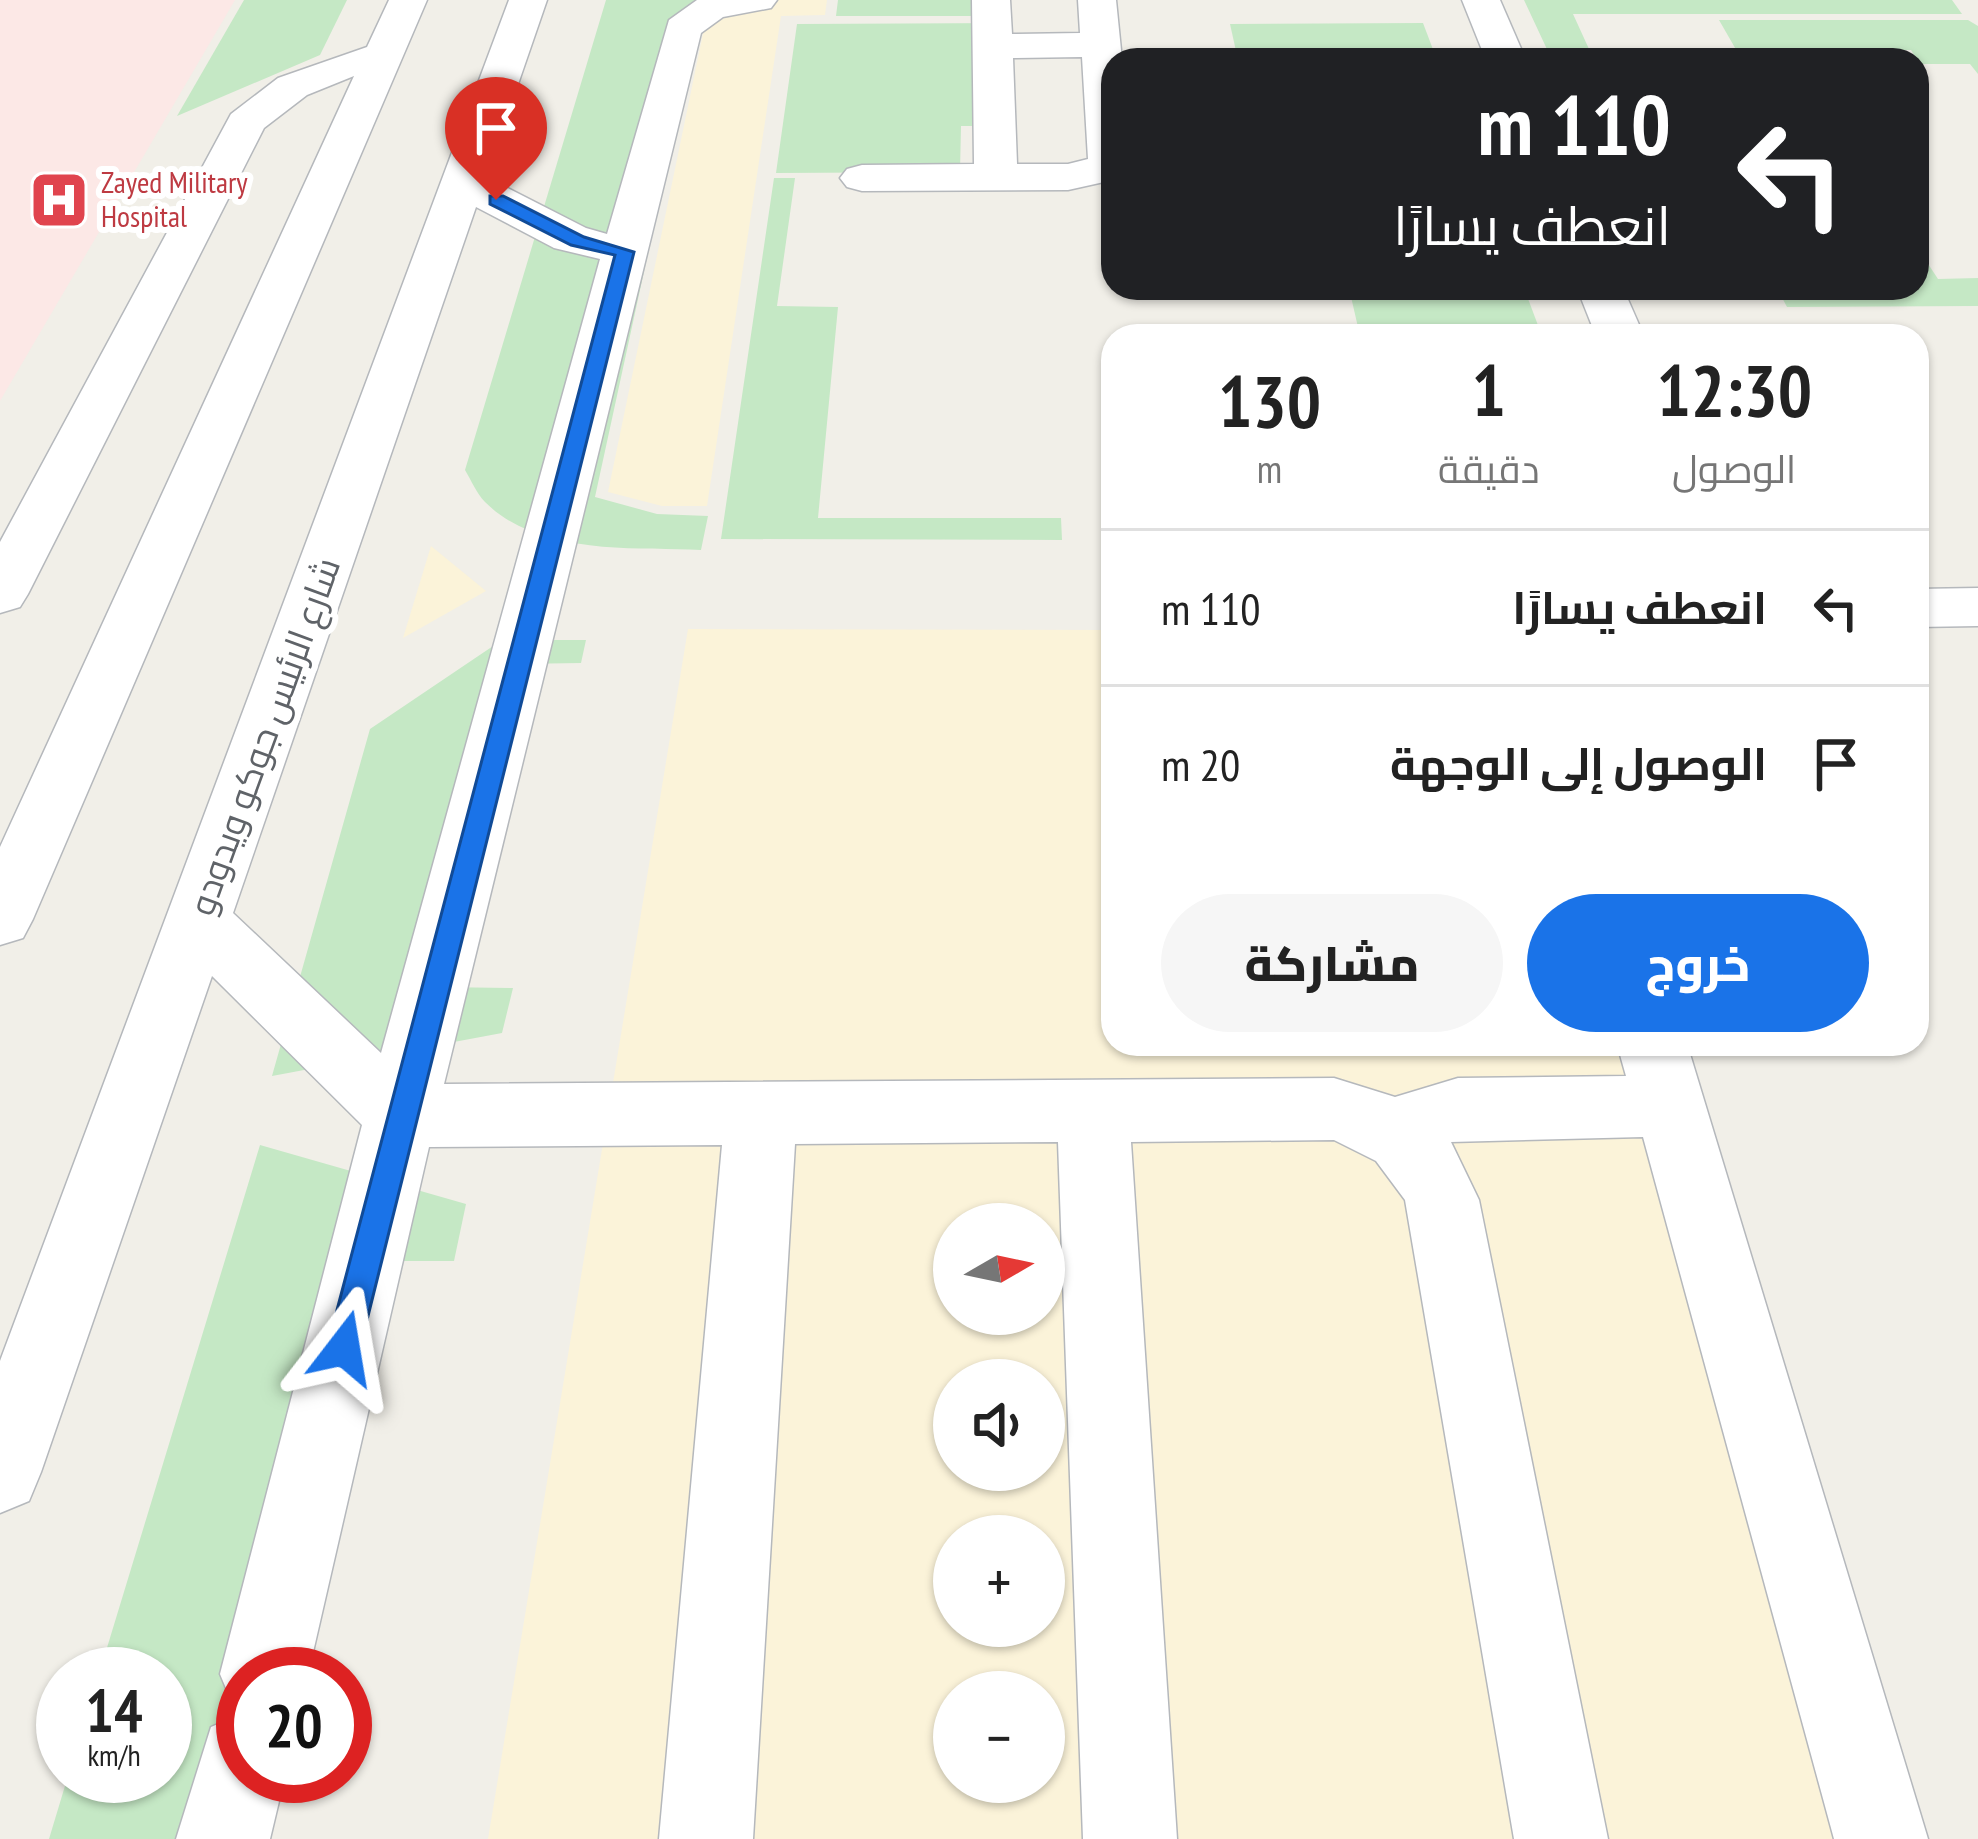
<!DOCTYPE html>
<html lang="ar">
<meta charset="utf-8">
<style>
:root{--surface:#fff;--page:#f6f6f6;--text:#222;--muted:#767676;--line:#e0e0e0;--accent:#1a73e8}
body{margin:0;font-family:"PT Sans Narrow",Cairo,sans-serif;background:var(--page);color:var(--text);direction:rtl;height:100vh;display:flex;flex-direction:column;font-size:45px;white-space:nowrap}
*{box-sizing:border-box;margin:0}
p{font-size:39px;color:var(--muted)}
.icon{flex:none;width:66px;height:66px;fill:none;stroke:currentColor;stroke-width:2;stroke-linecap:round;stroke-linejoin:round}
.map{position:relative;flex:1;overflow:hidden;direction:ltr}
.details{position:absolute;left:1101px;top:324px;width:828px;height:732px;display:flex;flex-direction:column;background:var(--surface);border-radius:36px;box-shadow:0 3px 9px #0004;direction:rtl}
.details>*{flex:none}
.guide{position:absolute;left:1101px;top:48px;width:828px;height:252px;border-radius:36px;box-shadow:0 3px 9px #0004;direction:rtl;background:#202124;color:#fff;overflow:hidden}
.needle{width:78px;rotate:81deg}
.fabs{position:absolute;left:933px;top:1203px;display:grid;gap:24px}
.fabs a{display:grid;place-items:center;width:132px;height:132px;border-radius:50%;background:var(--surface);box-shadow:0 3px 9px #0004;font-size:60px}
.speed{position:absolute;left:36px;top:1647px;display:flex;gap:24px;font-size:60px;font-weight:700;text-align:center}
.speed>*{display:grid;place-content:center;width:156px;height:156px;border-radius:50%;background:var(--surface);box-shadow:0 3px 9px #0004;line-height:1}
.speed small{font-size:30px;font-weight:400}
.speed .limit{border:18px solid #d22;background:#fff;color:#111}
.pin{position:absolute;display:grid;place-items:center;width:102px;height:102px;color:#fff;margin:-123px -51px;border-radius:50% 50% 50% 0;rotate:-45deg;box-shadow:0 0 12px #0007}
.pin .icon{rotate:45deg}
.me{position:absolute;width:132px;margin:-66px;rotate:14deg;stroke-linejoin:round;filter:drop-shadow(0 0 9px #0008)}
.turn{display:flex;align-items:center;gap:42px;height:252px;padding:0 60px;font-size:54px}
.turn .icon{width:156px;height:156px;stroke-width:2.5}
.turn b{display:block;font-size:84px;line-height:102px}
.eta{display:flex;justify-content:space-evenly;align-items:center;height:204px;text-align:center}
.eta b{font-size:72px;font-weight:800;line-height:84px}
.cta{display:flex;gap:24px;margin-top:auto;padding:24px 60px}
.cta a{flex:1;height:138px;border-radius:72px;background:var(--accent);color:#fff;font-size:48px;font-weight:800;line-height:138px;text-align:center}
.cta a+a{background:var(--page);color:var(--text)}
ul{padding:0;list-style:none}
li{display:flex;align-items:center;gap:36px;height:156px;padding:0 60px;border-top:3px solid var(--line)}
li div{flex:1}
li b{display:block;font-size:45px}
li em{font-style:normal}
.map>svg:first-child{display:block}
.medical{fill:#fce8e6}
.green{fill:#c5e8c5}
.sand{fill:#fbf3d9;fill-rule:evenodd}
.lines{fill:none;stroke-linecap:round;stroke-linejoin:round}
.minor-casing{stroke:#b5b8bc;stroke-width:3}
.minor{fill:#fff;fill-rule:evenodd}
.route{fill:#1a73e8;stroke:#114b97;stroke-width:3}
.labels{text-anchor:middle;stroke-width:12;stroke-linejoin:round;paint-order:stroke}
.far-health-label{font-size:30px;fill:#be3a42;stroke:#fff;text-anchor:start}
.street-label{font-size:36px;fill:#5f6368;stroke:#fff}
</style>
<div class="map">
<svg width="1978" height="1839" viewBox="0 0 1978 1839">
<rect width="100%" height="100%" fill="#f1efe8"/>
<polygon class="medical" points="0,0 235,0 0,401"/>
<g class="green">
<polygon points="244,0 347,0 320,55 177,116"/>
<path d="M606,0h97l-108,497 62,17 51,2 -7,34c-69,-3 -162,6 -216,-48 -8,-8 -14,-22 -20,-32z"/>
<polygon points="838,0 1009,0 1009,16 836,16"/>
<polygon points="1524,0 1978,0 1952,0 1962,14 1573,14 1594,60 1552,60"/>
<polygon points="1719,20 1968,20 1978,26 1978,74 1970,64 1920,64 1911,50 1822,50 1827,60 1742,60"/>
<polygon points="1011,23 1014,126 961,126 960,172 776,173 797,24"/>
<polygon points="1423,23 1437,60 1238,60 1230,24"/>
<polygon points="774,178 795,178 777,306 838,307 818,518 1061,518 1062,540 721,539"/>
<polygon points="1917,247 1938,279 1978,278 1978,306 1787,307 1777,288 1917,288"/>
<polygon points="1349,288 1524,288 1542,336 1360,336"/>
<polygon points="502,640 586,640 581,663 518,664 439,987 513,988 502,1033 272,1076 370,729"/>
<polygon points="260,1145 466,1204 454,1261 376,1261 243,1674 238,1839 49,1839 68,1776 165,1776 165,1674 99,1674"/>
</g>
<g class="sand">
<polygon points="710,0 827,0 825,15 781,16 707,506 662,506 608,492"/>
<polygon points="431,546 486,591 403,638"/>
<path d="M688,629l425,1v414h531l223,795h-1379zM954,1224h90v90h-90zM954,1380h90v90h-90zM954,1536h90v90h-90zM954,1692h90v90h-90z"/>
</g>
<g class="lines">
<defs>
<g id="minor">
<polygon points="389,0 427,0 33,919 23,938 0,945 0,847 354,76 307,95 264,128 28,594 20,607 0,613 0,542 231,114 278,78 367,47"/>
<path d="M509,0h38l-61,177 100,51 21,6 62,-214 28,-20h80l-6,8 -48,9 -22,16 -257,1051 890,-6 61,19 63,-19 168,-2 -9,-32h70l241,795h-94l-191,-702 -192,5 28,58 129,639h-94l-109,-639 -29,-39 -42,-21 -203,2 46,697h-94l-25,-697 -263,2 -42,695h-94l63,-694 -293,2 -121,527h-65v36l-10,-5 -13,-31 142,-549 -150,-149 -171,496 -12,29 -29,12v-152zM476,207l78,41 46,11 -219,794 -148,-140z"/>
<path d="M972,0h38l2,34 68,-1 -2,-33h38l6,60h-9v120l-45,10 -206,1 -15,-4 -7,-9 7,-9 15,-4 112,-1zM1082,57l6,102 -20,5h-51l-4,-106z"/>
<polygon points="1462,0 1500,0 1526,60 1486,60"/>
<polygon points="1577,288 1623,288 1644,336 1596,336"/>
<polygon points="1978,588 1978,626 1917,627 1917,589"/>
<polygon points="243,1713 243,1776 285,1776 270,1839 176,1839 211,1727"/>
</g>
</defs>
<use href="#minor" class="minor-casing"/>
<use href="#minor" class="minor"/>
</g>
<polygon class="route" points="490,196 503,196 584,237 634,252 360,1348 355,1360 344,1364 332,1360 327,1348 615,255 571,245 490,204"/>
<defs>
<symbol id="hospital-square" viewBox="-11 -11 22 22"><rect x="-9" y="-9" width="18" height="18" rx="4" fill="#e0444e" stroke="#fff"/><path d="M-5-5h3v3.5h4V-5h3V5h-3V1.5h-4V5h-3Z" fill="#fff"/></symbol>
</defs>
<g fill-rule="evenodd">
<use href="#hospital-square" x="26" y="167" width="66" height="66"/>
</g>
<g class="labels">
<g class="far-health-label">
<text x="101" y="193">Zayed Military<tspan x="101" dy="34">Hospital</tspan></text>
</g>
<g class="street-label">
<text transform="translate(264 736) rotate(-70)" y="13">شارع الرئيس جوكو ويدودو</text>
</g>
</g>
</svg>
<div class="fabs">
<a><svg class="needle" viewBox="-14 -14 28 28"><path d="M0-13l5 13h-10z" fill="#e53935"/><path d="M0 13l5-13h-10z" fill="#767676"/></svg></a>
<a><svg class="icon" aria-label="sound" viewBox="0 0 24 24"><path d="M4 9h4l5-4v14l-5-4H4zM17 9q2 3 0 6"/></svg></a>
<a>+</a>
<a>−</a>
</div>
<div class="speed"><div>14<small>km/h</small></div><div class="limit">20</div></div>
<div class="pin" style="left:496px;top:200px;background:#d93025"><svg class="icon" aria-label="arrive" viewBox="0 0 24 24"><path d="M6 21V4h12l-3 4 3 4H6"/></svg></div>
<svg class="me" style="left:344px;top:1348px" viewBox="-20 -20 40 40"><path d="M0-17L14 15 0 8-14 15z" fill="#1a73e8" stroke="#fff" stroke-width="4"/></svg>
<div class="guide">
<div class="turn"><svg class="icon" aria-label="left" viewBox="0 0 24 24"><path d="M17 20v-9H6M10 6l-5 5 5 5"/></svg><div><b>110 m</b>انعطف يسارًا</div></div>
</div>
<section class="details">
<div class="eta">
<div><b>12:30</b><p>الوصول</p></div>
<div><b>1</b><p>دقيقة</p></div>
<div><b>130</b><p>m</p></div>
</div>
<ul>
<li><svg class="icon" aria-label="left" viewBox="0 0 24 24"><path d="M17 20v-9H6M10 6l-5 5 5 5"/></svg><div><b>انعطف يسارًا</b></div><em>110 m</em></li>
<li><svg class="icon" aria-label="arrive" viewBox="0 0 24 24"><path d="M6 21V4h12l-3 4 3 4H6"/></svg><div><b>الوصول إلى الوجهة</b></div><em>20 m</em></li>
</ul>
<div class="cta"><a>خروج</a><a>مشاركة</a></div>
</section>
</div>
